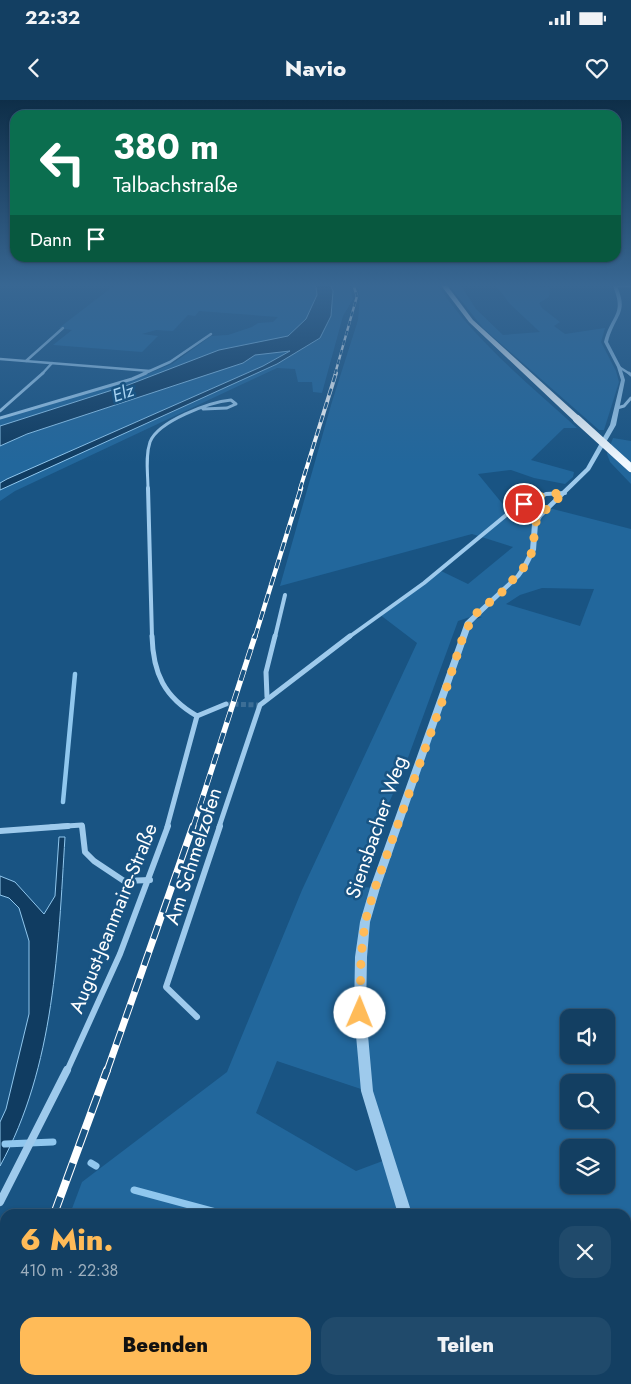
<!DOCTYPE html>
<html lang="de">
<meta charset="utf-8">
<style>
:root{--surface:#133f62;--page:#204a6b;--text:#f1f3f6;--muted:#9dafbe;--line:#325877;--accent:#ffbb58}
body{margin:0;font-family:Jost,sans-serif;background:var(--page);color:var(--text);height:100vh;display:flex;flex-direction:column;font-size:19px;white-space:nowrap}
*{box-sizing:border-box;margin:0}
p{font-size:16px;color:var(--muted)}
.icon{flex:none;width:28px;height:28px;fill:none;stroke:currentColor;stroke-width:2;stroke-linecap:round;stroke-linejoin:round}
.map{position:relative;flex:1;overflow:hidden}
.drawer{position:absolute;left:0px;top:1109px;width:631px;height:176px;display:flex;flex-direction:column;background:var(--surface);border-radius:15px 15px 0 0;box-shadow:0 1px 4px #0004,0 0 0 1px var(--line)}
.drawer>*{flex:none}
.banner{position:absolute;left:10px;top:10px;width:611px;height:152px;border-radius:15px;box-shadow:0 1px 4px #0004,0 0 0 1px var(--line);background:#0b6e4f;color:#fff;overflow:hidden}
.controls{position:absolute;left:560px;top:909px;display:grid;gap:10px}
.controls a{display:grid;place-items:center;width:55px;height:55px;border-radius:10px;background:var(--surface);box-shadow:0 1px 4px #0004,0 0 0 1px var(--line);font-size:25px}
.pin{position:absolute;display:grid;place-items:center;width:42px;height:42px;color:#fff;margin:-21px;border:2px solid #fff;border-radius:50%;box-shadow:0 1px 5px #0007}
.me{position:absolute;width:55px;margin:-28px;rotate:1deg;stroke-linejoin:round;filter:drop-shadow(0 0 4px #0008)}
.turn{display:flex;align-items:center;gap:18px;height:105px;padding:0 20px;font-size:22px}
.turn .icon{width:65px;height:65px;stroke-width:2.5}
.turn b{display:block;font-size:35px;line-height:42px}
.then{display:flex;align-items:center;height:48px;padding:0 20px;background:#0003;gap:10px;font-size:19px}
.round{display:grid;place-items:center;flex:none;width:52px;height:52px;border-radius:15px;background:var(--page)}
.overview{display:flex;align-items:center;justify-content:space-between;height:85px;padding:0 20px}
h1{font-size:30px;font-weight:800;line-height:38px;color:var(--accent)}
.button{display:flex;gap:10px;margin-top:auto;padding:10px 20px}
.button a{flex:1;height:58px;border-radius:15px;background:var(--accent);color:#111;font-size:20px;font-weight:800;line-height:58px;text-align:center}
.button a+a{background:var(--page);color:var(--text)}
.status{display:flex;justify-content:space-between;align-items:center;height:35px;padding:0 25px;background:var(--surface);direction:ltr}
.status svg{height:14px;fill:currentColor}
header{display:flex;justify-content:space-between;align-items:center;height:65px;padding:0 20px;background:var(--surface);font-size:22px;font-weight:800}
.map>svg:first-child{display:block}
.green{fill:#22679c;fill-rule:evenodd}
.water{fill:#103c61;stroke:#90c7ee}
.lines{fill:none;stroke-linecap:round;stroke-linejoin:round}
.stream-far1{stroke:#90c7ee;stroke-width:4.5}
.stream{stroke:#90c7ee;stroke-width:7}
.minor-tunnel{stroke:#3c6e96;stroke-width:5;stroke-dasharray:5 2.5;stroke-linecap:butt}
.minor-far5{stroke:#9ecaec;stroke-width:2.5}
.minor-far4{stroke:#9ecaec;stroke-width:3}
.minor-far3{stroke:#9ecaec;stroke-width:4}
.minor-far2{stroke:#9ecaec;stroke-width:5}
.minor-far1{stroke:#9ecaec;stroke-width:6}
.minor{stroke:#9ecaec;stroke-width:8}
.tertiary{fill:#9ecaec;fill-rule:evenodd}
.trunk{fill:#f0f8ff;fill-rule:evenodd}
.rail-far5-casing{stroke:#fff;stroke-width:2.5}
.rail-far4-casing{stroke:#fff;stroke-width:4}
.rail-far3-casing{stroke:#fff;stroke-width:4.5}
.rail-far2-casing{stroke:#fff;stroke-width:5.5}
.rail-far1-casing{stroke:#fff;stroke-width:7}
.rail-casing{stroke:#fff;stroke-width:8}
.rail-far5{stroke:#195483;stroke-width:2;stroke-dasharray:5;stroke-linecap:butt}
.rail-far4{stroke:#195483;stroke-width:2.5;stroke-dasharray:7;stroke-linecap:butt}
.rail-far3{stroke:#195483;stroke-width:3;stroke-dasharray:9;stroke-linecap:butt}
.rail-far2{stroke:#195483;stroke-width:4;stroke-dasharray:11;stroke-linecap:butt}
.rail-far1{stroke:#195483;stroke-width:5;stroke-dasharray:14;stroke-linecap:butt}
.rail{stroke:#195483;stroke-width:6;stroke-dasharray:18;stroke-linecap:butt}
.trunk-bridge{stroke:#f0f8ff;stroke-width:8}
.route{stroke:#ffbb58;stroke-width:9;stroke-dasharray:0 16.2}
.labels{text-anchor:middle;stroke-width:5;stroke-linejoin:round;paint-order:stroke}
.far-water-label{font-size:18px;font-style:italic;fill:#a9d4f3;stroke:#195483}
.street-label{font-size:20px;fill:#fff;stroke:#195483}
</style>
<div class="status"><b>22:32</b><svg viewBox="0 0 49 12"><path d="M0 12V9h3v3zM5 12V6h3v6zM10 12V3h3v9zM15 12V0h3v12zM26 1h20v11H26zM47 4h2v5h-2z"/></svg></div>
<header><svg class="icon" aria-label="back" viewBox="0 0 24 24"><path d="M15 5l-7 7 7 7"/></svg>Navio<svg class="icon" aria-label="heart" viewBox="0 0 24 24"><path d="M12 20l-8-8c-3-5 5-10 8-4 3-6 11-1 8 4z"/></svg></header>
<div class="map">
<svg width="631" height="1284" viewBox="0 0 631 1284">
<rect width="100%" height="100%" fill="#195483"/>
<g class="green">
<polygon points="116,184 312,184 316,187 317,195 306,219 288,236 219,250 128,285 0,326 0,318 140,277 172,264 211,236 228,235 252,227 258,223 273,222 278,217 199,211 195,216 188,215 173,231 156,230 142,234 158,236 142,252 53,245 72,230 59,228"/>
<polygon points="330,184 349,184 353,199 343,216 322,293 313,292 312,282 298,282 295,269 277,268 15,391 0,401 0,390 16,381 277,264 320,238 331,216 333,191"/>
<path d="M357,184h80c37,56 91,99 140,144h-13l-33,32 43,12 -1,5 -8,7 -31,-6 -23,-8 -33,4 28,34h10l23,8 10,-8 82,21v816l-5,-2v-129h-556l12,-32 145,-110 75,-182 115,-247 -38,-29 60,-44 29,14 45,-37 -41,-13 -192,52 51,-181 27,-85 2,-23zM542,488l52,1 -14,37 -74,-22 14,-9zM473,516l9,1 -13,5 -94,266 -24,-2 51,-112 56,-153zM569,918h37v37h-37zM277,961l90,30 21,68 -32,12 -100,-58zM569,982h37v38h-37zM569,1048h37v37h-37z"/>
<polygon points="448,184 460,184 476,209 503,235 540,232 510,204 495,185 550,187 549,197 539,203 542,208 560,222 554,226 565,234 605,228 601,242 616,271 619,282 604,330 599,330 483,228"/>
<polygon points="289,249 290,251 263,266 0,383 0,346 27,334 243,263 255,255"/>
<polygon points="613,338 631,341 631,384 610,362 607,354"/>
<polygon points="10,1280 545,1280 547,1284 8,1284"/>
</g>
<g class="water">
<polygon points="312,184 330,184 333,191 331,216 320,238 277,264 0,390 0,383 7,379 263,266 290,251 255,255 243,263 27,334 0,346 0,326 128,285 219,250 288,236 306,219 317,195 316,187"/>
<path d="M59,737h6c-7,111 -10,229 -65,329v-44l6,-13 23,-95v-73l-10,-33 -10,-10 -9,-3v-19l15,6 29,32 11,-18z"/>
</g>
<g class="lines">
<polyline class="stream-far1" points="63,702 75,574"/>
<g class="stream">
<polyline points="5,1044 53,1042"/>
<polyline points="91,1063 96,1066"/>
<polyline points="134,1090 223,1114"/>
<polyline points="626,1243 631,1245"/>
</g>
<polyline class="minor-tunnel" points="226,604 260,605"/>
<g class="minor-far5">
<polyline points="616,186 631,186"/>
<polyline points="0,259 150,271"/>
<polyline points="26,261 63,228"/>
<polyline points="619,267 630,274"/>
<polyline points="42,274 52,263"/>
<polyline points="143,274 170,262 211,234"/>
</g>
<g class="minor-far4">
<polyline points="629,273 631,275"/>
<polyline points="617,308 624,306 631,298"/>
<polyline points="0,311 43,273"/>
<polyline points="0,318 132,279 146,273"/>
<path d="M148,389c0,-15 -3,-32 2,-47 8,-21 60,-40 81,-42l5,4 -9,4 -24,1"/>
</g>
<g class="minor-far3">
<polyline points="148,388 152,537"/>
<polyline points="275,537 285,495"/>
<polyline points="349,537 424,483 511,411 546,394 565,393"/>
</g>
<g class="minor-far2">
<path d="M152,536c1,37 12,61 45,80"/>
<polyline points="267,597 266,572 275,536"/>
<polyline points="197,616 226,604"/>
<polyline points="51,727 82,725 82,727"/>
<polyline points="167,727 197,616"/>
<polyline points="219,727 260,605 350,536"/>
</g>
<g class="minor-far1">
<polyline points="82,726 85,752 94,761 124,781 150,780"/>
<polyline points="0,731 68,726"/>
<polyline points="197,917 166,887 220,726"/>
<polyline points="67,971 120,854 168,726"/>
</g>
<g class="minor">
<polyline points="0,1102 67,970"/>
<polyline points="350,1284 355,1280"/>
</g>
<g class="tertiary">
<path d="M612,184h4c14,30 -1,30 -8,58l13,25 4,13 -9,45 -26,45 -48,47 -4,7 -2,26 -8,16 -8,11 -48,46 -92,265 -10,34 -3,35 -1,56 7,78 39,123h-14l-37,-123 -7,-78 1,-56 5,-35 10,-34 95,-266 51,-47 6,-9 8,-16 2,-26 4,-8 50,-48 24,-43 11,-45 -4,-13 -13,-25c7,-28 22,-27 8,-58z"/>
<polygon points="451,1280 467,1280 468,1284 452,1284"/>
</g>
<polygon class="trunk" points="440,184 446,184 473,220 580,317 580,321 574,321 469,222"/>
<defs>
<polyline id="rail-far5" points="335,274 357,196 353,184"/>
<polyline id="rail-far4" points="300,389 336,273"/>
<polyline id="rail-far3" points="255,537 301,388"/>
<polyline id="rail-far2" points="193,727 255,536"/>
<polyline id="rail-far1" points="107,971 193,726"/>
<g id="rail">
<polyline points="54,1114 107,970"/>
<polyline points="0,1260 5,1246"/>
</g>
</defs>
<use href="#rail-far5" class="rail-far5-casing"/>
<use href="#rail-far4" class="rail-far4-casing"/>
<use href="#rail-far3" class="rail-far3-casing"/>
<use href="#rail-far2" class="rail-far2-casing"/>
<use href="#rail-far1" class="rail-far1-casing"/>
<use href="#rail" class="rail-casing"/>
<use href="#rail-far5" class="rail-far5"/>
<use href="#rail-far4" class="rail-far4"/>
<use href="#rail-far3" class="rail-far3"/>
<use href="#rail-far2" class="rail-far2"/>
<use href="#rail-far1" class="rail-far1"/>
<use href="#rail" class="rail"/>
<polyline class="trunk-bridge" points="577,319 631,368"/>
</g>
<linearGradient id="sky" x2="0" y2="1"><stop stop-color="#0e2e48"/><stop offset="0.51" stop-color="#386793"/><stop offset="1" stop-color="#386793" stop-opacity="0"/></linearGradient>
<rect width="631" height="363" fill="url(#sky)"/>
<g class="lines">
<polyline class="route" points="360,913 361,857 365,822 375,788 442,602 462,540 473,516 502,492 525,466 533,450 535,424 539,416 564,393 546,394 524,404"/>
</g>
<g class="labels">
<g class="far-water-label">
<text transform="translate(123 293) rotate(-19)" y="6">Elz</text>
</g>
<g class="street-label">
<text transform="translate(376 727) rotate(-71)" y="7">Siensbacher Weg</text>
<text transform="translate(193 756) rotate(-72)" y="7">Am Schmelzofen</text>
<text transform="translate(113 818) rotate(-68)" y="7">August-Jeanmaire-Straße</text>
</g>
</g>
</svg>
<div class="controls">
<a><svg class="icon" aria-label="sound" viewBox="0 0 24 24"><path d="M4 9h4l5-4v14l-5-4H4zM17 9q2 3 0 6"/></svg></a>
<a><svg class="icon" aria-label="search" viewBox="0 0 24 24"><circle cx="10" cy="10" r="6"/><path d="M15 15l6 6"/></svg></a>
<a><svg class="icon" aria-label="layers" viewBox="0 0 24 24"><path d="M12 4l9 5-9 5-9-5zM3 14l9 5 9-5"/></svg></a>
</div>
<div class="pin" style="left:524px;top:404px;background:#d93025"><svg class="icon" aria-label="arrive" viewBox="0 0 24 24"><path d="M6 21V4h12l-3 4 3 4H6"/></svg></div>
<svg class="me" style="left:360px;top:913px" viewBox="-20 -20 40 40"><circle r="19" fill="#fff"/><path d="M0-13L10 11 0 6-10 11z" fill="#ffbb58"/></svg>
<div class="banner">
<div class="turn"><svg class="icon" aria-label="left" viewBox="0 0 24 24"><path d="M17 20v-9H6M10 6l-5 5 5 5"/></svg><div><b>380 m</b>Talbachstraße</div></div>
<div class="then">Dann<svg class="icon" aria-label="arrive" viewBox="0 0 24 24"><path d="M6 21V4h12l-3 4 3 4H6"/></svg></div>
</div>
<section class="drawer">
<div class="overview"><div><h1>6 Min.</h1><p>410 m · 22:38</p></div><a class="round"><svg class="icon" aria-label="close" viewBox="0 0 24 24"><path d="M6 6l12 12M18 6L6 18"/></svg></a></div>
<div class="button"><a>Beenden</a><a>Teilen</a></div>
</section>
</div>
